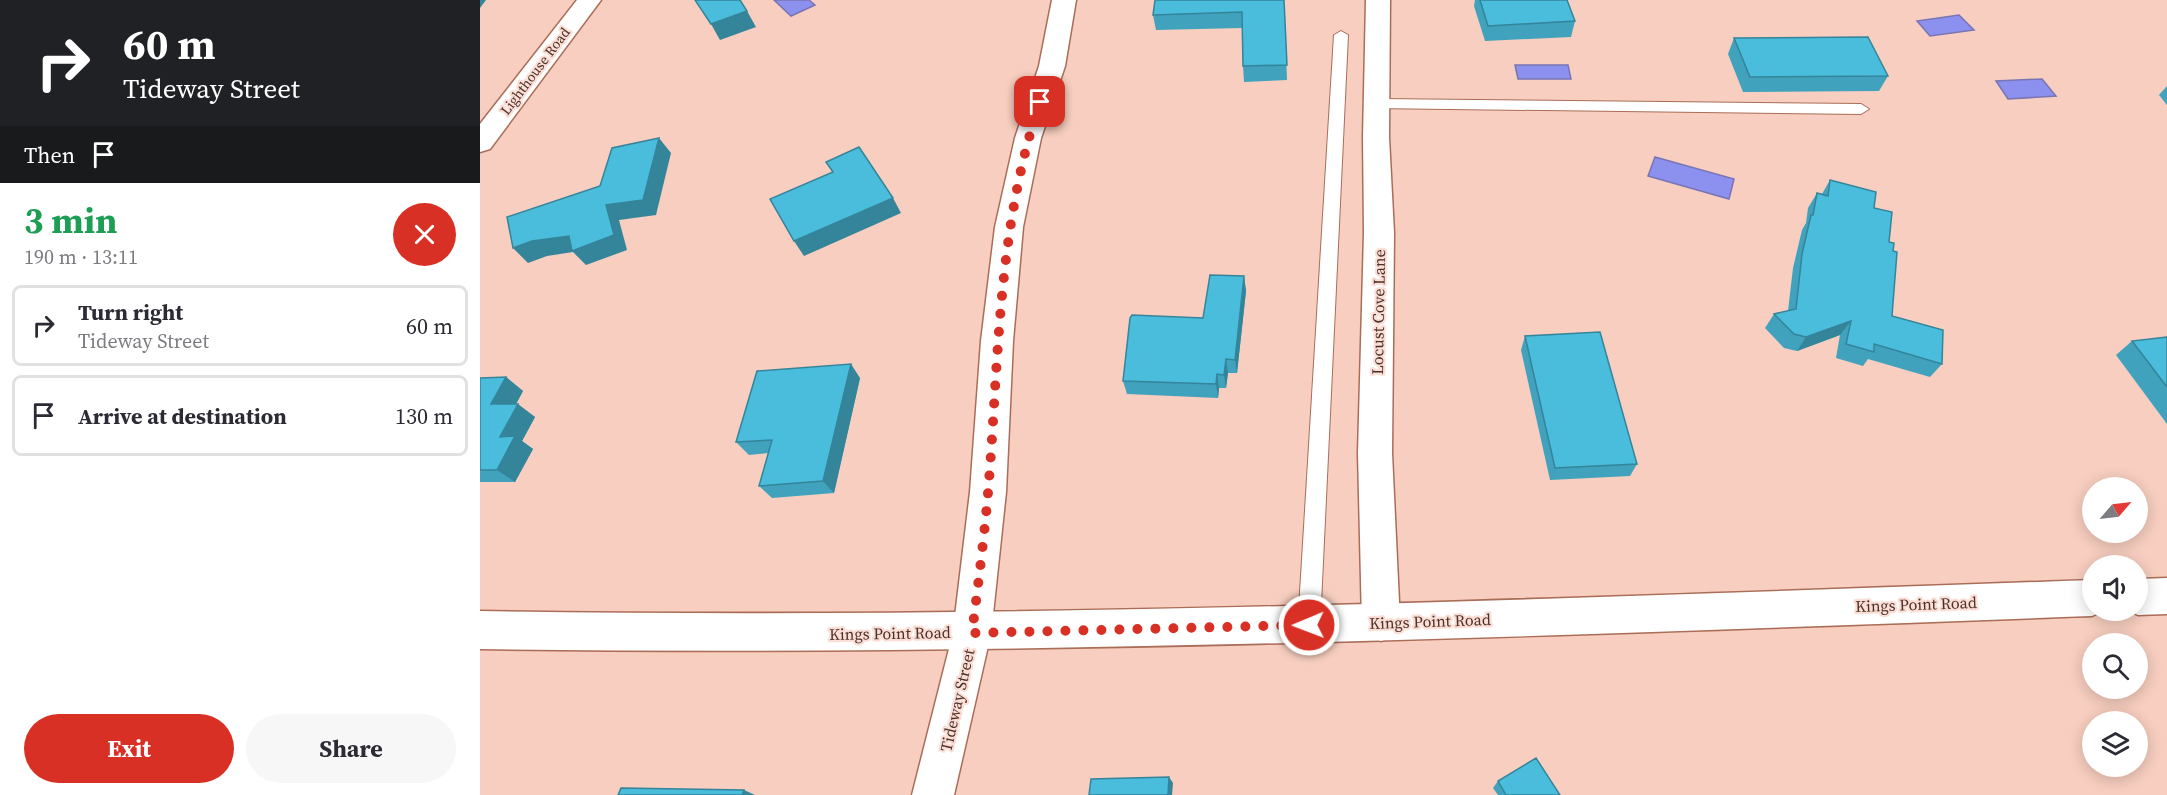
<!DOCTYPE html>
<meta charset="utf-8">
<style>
:root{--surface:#fff;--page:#f7f7f7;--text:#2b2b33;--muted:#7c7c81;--line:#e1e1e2;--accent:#d93025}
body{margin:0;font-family:"Source Serif 4",serif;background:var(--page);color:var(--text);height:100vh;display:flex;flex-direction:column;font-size:22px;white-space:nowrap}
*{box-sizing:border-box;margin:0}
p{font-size:20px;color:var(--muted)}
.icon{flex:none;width:33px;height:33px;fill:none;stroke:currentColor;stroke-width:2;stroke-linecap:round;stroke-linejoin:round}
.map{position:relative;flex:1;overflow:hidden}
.side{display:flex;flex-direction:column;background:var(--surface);width:480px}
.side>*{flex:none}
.top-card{background:#202124;color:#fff;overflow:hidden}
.needle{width:39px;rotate:62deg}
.buttons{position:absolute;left:1602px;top:477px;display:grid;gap:12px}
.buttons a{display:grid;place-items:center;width:66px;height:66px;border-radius:50%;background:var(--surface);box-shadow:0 3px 15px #0003;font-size:30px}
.pin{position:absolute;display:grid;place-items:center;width:51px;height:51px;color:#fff;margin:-26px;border-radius:12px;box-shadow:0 3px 9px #0006}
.me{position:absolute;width:66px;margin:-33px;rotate:269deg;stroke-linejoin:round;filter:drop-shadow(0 0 4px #0008)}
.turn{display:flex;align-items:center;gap:21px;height:126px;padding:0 24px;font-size:27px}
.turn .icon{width:78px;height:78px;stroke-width:2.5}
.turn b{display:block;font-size:42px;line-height:51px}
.then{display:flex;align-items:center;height:57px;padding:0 24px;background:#0003;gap:12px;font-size:22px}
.round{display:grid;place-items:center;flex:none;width:63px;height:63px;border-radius:32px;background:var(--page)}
.overview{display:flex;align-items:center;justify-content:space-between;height:102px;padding:0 24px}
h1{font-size:36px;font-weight:700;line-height:45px;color:#1e9e55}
.button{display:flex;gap:12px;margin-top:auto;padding:12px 24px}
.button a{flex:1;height:69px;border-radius:36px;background:var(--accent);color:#fff;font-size:24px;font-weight:700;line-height:69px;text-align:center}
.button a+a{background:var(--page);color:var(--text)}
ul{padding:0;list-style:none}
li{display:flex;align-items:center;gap:18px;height:81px;margin:0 12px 9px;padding:0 12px;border:3px solid var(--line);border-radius:9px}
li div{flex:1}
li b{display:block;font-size:22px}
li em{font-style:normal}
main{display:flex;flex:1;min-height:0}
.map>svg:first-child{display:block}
.water{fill:#8c91f0;stroke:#7974b4;stroke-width:1.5}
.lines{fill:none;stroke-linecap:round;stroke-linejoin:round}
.lane-casing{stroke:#aa6d58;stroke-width:2}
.street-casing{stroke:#aa6d58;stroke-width:3}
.secondary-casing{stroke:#aa6d58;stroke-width:3}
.lane{fill:#fff;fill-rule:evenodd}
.street{fill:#fff;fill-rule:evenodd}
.secondary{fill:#fff;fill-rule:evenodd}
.wall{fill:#40a2bd}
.shaded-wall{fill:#34849a}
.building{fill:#4abcdc;stroke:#34849a;stroke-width:1.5}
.route{stroke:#d93025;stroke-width:10;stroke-dasharray:0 18}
.labels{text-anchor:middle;stroke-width:4.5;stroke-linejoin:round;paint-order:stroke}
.far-street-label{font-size:14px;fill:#4c3128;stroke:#fbded5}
.street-label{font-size:16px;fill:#4c3128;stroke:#fbded5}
</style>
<main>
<section class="side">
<div class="top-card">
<div class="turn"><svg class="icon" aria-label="right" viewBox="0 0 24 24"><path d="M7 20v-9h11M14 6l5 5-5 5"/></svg><div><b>60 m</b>Tideway Street</div></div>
<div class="then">Then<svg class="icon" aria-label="arrive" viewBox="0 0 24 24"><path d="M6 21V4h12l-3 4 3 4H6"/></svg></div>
</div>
<div class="overview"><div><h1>3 min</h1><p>190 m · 13:11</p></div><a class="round" style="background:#d93025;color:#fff"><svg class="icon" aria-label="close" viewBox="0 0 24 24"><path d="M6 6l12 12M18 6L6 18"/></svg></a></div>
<ul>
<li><svg class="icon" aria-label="right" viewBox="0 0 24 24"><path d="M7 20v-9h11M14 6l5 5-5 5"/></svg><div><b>Turn right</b><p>Tideway Street</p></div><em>60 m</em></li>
<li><svg class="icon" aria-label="arrive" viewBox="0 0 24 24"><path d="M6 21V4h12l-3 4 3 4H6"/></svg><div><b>Arrive at destination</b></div><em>130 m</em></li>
</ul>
<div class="button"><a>Exit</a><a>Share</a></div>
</section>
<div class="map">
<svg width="1687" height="795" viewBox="0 0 1687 795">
<rect width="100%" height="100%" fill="#f7cebf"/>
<g class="water">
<polygon points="294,0 329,0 335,5 311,16"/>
<polygon points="1479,15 1494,30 1450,36 1437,21"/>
<polygon points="1035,65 1088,65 1091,79 1038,79"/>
<polygon points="1562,79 1576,96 1528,99 1516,81"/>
<polygon points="1175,157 1254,179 1249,199 1168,176"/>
</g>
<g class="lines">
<defs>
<g id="lane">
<polygon points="861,31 868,35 840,625 837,633 829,636 821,633 818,625 854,35"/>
<polygon points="897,99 1381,104 1389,109 1381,114 892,108 889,104 892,100"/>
</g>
<g id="street">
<polygon points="97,0 121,0 10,149 0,152 0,124"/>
<polygon points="572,0 596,0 585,66 561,138 543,227 533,341 526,492 511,633 474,795 432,795 473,633 490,492 501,341 515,227 535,138 559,66"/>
<polygon points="886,0 910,0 909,137 914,233 912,453 920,623 915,636 901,641 887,636 882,623 878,453 884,233 883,137"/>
</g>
<g id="secondary">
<polygon points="1687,578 1687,614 1658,615 1647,610 1658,610 1658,579"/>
<path d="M1612,580v30h13l-13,6c-537,20 -1074,41 -1612,33v-38c538,9 1075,-12 1612,-31z"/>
</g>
</defs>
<use href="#lane" class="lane-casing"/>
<use href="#street" class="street-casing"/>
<use href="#secondary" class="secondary-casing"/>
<use href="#lane" class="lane"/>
<use href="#street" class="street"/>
<use href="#secondary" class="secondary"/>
</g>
<g class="wall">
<polygon points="804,0 807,80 764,82 763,66 762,28 676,30 673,15"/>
<polygon points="995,0 1087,0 1095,21 1091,37 1005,41 994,6"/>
<polygon points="1254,38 1408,76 1399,91 1263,92 1248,54"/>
<polygon points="1687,86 1687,105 1679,95"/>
<polygon points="1350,180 1394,208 1409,242 1412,316 1462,364 1450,377 1388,359 1383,366 1356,358 1360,335 1317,351 1304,348 1285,328 1294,314 1308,311 1313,268 1322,230 1326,223 1328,208 1337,193 1342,194"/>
<polygon points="764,276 766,291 757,373 748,373 746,388 739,388 738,398 647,394 643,381 723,318"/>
<polygon points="1045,336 1157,464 1150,476 1070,480 1041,350"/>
<polygon points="1687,337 1687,424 1636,355 1652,341"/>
<polygon points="26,377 43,391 36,404 55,417 42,441 53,449 35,482 0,482 0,378"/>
<polygon points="380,378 354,493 292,498 279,486 288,453 269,455 256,442"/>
<polygon points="1018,781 1080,795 1018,795 1013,788"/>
</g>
<g class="shaded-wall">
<polygon points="0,0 6,0 0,8"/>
<polygon points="267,11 276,27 240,40 231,24"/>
<polygon points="179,138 191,153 176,215 139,220 147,250 106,265 93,252 67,256 48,263 33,248 126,205"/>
<polygon points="413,198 421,213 324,256 314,241"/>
<polygon points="764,276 766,291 757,373 755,360"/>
<polygon points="1371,321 1360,335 1317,351 1326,337"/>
<polygon points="746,359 748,373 746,388 744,375"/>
<polygon points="371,364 380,378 354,493 343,481"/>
<polygon points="737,374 739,388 738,398 736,384"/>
<polygon points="26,377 43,391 29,417 11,404"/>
<polygon points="38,404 55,417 42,441 53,449 35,482 17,470 20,437"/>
<polygon points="689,777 693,783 692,795 688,795"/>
<polygon points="264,790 275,795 262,795"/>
</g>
<g class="building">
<polygon points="215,0 260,0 267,11 231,24"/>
<polygon points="675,0 804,0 807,65 763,66 762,12 673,15"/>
<polygon points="1000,0 1087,0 1095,21 1008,26"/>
<polygon points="1388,37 1408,76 1270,77 1254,38"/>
<polygon points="179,138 163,200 126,205 134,235 92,251 89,236 52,241 33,248 27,217 120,186 132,148"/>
<polygon points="379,147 413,198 314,241 290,199 353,172 346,162"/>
<polygon points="1350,180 1396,192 1394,208 1412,212 1409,242 1414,243 1413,251 1417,252 1412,316 1463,330 1462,364 1394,344 1394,352 1366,344 1371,321 1326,337 1314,334 1294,314 1316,309 1322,254 1331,215 1333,215 1337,193 1348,196"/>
<polygon points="730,275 764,276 755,360 746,359 744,375 737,374 736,384 643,381 650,318 652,315 723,318"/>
<polygon points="1120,332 1157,464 1075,468 1045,336"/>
<polygon points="1687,337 1687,387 1652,341"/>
<polygon points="371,364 343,481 279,486 292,440 256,442 277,371"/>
<polygon points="26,377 11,404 38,404 20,437 35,436 17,470 0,470 0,378"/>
<polygon points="1056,758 1080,795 1026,795 1018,781"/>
<polygon points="689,777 688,795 609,795 611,779"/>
<polygon points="141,788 264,790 262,795 138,795"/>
</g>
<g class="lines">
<path class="route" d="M560,102c-43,127 -41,259 -52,391 -4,46 -10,93 -16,140l337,-8"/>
</g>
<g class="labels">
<g class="far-street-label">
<text transform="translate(55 71) rotate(-53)" y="5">Lighthouse Road</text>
</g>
<g class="street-label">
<text transform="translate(898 312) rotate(-89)" y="6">Locust Cove Lane</text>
<text transform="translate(1436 604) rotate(-2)" y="6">Kings Point Road</text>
<text transform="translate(950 621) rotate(-2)" y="6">Kings Point Road</text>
<text transform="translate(410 633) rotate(-1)" y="6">Kings Point Road</text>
<text transform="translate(477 700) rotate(-77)" y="6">Tideway Street</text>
</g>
</g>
</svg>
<div class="buttons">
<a><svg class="needle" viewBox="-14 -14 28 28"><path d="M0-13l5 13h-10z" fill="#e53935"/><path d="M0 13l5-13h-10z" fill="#7c7c81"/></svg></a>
<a><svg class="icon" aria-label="sound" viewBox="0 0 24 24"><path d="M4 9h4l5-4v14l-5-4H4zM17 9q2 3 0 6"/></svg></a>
<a><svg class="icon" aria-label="search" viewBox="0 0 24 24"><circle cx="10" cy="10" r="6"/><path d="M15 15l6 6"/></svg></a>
<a><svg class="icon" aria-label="layers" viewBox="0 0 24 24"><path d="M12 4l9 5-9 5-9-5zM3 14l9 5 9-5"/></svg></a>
</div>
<div class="pin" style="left:560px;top:102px;background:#d93025"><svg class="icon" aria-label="arrive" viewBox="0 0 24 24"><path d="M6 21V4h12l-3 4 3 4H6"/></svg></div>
<svg class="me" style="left:829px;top:625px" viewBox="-20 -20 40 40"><circle r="17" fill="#d93025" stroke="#fff" stroke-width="3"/><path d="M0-11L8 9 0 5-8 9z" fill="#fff"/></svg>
</div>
</main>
